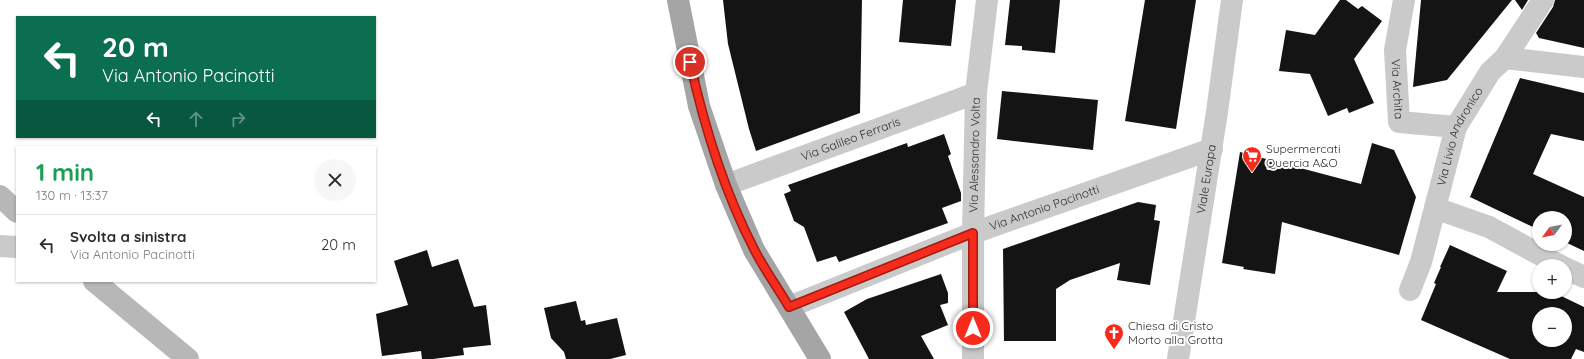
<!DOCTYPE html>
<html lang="it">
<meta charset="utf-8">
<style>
:root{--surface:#fff;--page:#f7f7f7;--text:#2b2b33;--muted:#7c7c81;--line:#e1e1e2}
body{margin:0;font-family:Quicksand,sans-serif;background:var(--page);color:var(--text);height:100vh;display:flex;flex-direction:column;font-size:15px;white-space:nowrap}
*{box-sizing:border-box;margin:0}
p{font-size:13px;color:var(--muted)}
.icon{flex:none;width:22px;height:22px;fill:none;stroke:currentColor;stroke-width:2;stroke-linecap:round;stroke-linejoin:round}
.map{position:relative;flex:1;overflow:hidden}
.side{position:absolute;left:16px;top:146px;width:360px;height:136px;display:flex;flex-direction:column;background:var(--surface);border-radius:0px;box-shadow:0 1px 3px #0004}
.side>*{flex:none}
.banner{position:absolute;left:16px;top:16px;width:360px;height:122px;border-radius:0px;box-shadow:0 1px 3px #0004;background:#0b6e4f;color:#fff;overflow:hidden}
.needle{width:26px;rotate:238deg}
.tools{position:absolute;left:1532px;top:211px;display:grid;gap:8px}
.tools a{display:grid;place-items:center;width:40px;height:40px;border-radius:50%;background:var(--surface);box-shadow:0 1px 3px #0004;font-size:20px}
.pin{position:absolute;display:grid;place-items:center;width:34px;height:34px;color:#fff;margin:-17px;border:2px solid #fff;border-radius:50%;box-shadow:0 1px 4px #0007}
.me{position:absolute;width:44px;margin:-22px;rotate:0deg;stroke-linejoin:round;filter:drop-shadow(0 0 3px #0008)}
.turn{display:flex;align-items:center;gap:14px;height:84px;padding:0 20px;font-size:18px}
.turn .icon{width:52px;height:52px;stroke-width:2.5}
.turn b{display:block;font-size:28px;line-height:34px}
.lanes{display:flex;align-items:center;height:38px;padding:0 20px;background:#0003;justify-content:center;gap:20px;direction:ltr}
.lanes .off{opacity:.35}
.round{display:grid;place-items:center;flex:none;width:42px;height:42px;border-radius:21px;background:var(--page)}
.headline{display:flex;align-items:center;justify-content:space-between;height:68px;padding:0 20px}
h1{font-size:24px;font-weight:700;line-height:30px;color:#1e9e55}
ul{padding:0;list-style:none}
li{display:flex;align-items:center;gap:12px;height:60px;padding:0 20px;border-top:1px solid var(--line)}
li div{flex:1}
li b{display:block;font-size:15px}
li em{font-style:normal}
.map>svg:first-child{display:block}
.building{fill:#141414;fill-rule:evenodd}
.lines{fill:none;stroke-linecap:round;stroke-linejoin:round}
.street{stroke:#cacaca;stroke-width:22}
.secondary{stroke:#b7b7b7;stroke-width:22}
.primary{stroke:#a5a5a5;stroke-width:22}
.route-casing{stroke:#a01c12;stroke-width:10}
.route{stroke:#f62b1c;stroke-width:7}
.labels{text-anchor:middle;stroke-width:4;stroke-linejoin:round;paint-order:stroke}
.street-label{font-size:12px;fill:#2d2d2d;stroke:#fff}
.poi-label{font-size:12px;fill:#2d2d2d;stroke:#fff;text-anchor:start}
</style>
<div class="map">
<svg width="1584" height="359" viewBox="0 0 1584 359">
<rect width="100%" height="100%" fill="#fff"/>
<g class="building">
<polygon points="723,0 862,0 860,113 756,151 749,129 728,44"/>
<polygon points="903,0 956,0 951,46 899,42"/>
<polygon points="1010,0 1060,0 1055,53 1022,50 1022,46 1005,45"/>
<polygon points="1145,0 1196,0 1176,129 1125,121"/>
<polygon points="1340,0 1346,0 1358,9 1362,6 1382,21 1354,59 1374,103 1349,113 1347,108 1328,116 1310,74 1279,71 1286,30 1315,35"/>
<polygon points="1421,0 1512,0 1447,80 1413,87"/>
<polygon points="1515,0 1528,0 1522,10"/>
<polygon points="1555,0 1584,0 1584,48 1539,38 1536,33 1553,7"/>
<polygon points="1520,78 1584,93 1584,141 1551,134 1533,174 1584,197 1584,251 1565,242 1565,218 1539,218 1539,230 1470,197"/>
<polygon points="1002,91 1098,100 1093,150 997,139"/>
<polygon points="944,134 951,154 948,156 961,193 961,201 942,208 948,223 839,262 836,256 817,262 804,227 794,221 784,194 791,191 788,185 907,143 908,147"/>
<polygon points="1372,143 1394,150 1416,197 1399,255 1282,222 1275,274 1243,269 1244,267 1222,263 1240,152 1361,184"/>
<polygon points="1138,202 1156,205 1154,220 1160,221 1150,285 1117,280 1120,263 1070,280 1056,289 1056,341 1004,341 1003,249"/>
<path d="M1450,245l57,26 -10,21h56l31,15v45l-8,-3 -5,10h-61l-89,-39 15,-36 -2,-1 7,-16h-1zM1539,314h26v26h-26z"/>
<polygon points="427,250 432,267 458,259 474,307 486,305 491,345 463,348 464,355 433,359 422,359 421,351 382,356 376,314 408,305 394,261"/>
<polygon points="941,274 948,293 948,303 940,305 948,325 921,336 934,359 869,359 844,312 867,299"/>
<polygon points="576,301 581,321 585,320 586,325 617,318 626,355 610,359 566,359 564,352 551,338 544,308"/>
</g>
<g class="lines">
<g class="street">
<path id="s1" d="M1404,0l-9,50 4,72 57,5"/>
<polyline points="1505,58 1584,67"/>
<path id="s2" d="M726,185l250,-92"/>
<polyline points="1435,208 1489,227 1561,266"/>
<polyline points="0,246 17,247"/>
<polyline points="1565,268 1584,277"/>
<path id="s3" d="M1410,290l11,-28 35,-135 34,-55 15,-14 38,-58"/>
<path id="s4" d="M789,307l184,-74 239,-84"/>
<path id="s5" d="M973,359v-126l3,-140 11,-93"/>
<path id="s6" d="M1178,359l39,-247 15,-112"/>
</g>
<g class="secondary">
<polyline points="0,196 17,212"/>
<polyline points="94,281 188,359"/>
</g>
<polyline class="primary" points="678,0 699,106 726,185 754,250 820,359"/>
</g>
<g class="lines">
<defs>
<path id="route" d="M690,62c14,64 34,129 64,187 10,20 24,39 35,58l184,-74v95"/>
</defs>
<use href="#route" class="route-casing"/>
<use href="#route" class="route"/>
</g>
<defs>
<symbol id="supermarket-pin" viewBox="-11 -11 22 30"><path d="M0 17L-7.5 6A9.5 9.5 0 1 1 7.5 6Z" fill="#f62b1c" stroke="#fff"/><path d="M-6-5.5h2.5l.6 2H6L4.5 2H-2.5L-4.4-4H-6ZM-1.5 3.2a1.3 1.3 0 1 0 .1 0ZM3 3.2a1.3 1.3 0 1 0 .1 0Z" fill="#fff"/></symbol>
<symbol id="church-pin" viewBox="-11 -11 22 30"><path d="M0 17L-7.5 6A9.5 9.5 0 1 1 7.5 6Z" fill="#f62b1c" stroke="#fff"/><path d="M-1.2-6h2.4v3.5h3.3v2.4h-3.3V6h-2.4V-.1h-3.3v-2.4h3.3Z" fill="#fff"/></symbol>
</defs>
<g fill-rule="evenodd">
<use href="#supermarket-pin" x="1241" y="145" width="22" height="30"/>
<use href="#church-pin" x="1103" y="322" width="22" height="30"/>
</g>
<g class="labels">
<g class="street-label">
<text dy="4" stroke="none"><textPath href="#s1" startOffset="90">Via Archita</textPath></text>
<text dy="4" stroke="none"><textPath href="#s3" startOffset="162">Via Livio Andronico</textPath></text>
<text dy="4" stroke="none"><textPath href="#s2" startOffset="133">Via Galileo Ferraris</textPath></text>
<text dy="4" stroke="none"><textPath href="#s5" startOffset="204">Via Alessandro Volta</textPath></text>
<text dy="4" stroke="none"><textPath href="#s6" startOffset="182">Viale Europa</textPath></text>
<text dy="4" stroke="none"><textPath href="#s4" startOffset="274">Via Antonio Pacinotti</textPath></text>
</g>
<g class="poi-label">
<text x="1266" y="153">Supermercati<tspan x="1266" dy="14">Quercia A&amp;O</tspan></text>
<text x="1128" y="330">Chiesa di Cristo<tspan x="1128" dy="14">Morto alla Grotta</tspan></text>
</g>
</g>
</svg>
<div class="tools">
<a><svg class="needle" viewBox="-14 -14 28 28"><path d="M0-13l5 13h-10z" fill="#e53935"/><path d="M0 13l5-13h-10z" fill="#7c7c81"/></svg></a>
<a>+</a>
<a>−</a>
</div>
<div class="pin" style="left:690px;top:62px;background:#d93025"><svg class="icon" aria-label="arrive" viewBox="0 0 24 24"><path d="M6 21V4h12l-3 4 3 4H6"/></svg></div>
<svg class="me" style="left:973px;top:328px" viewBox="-20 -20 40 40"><circle r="17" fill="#f62b1c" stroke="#fff" stroke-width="3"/><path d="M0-11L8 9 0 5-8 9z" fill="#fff"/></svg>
<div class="banner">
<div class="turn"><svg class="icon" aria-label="left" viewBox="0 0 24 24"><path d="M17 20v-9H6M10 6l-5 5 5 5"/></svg><div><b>20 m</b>Via Antonio Pacinotti</div></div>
<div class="lanes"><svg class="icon" aria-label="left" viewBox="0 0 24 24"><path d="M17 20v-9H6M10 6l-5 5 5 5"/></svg><svg class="icon off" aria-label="ahead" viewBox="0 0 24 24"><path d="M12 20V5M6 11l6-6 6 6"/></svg><svg class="icon off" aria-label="right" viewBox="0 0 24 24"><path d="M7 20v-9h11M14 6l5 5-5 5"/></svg></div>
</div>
<section class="side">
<div class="headline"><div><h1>1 min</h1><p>130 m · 13:37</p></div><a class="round"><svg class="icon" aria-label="close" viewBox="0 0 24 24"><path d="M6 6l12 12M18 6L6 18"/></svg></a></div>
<ul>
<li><svg class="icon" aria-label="left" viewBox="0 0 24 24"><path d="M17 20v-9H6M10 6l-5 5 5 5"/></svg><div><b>Svolta a sinistra</b><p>Via Antonio Pacinotti</p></div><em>20 m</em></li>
</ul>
</section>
</div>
